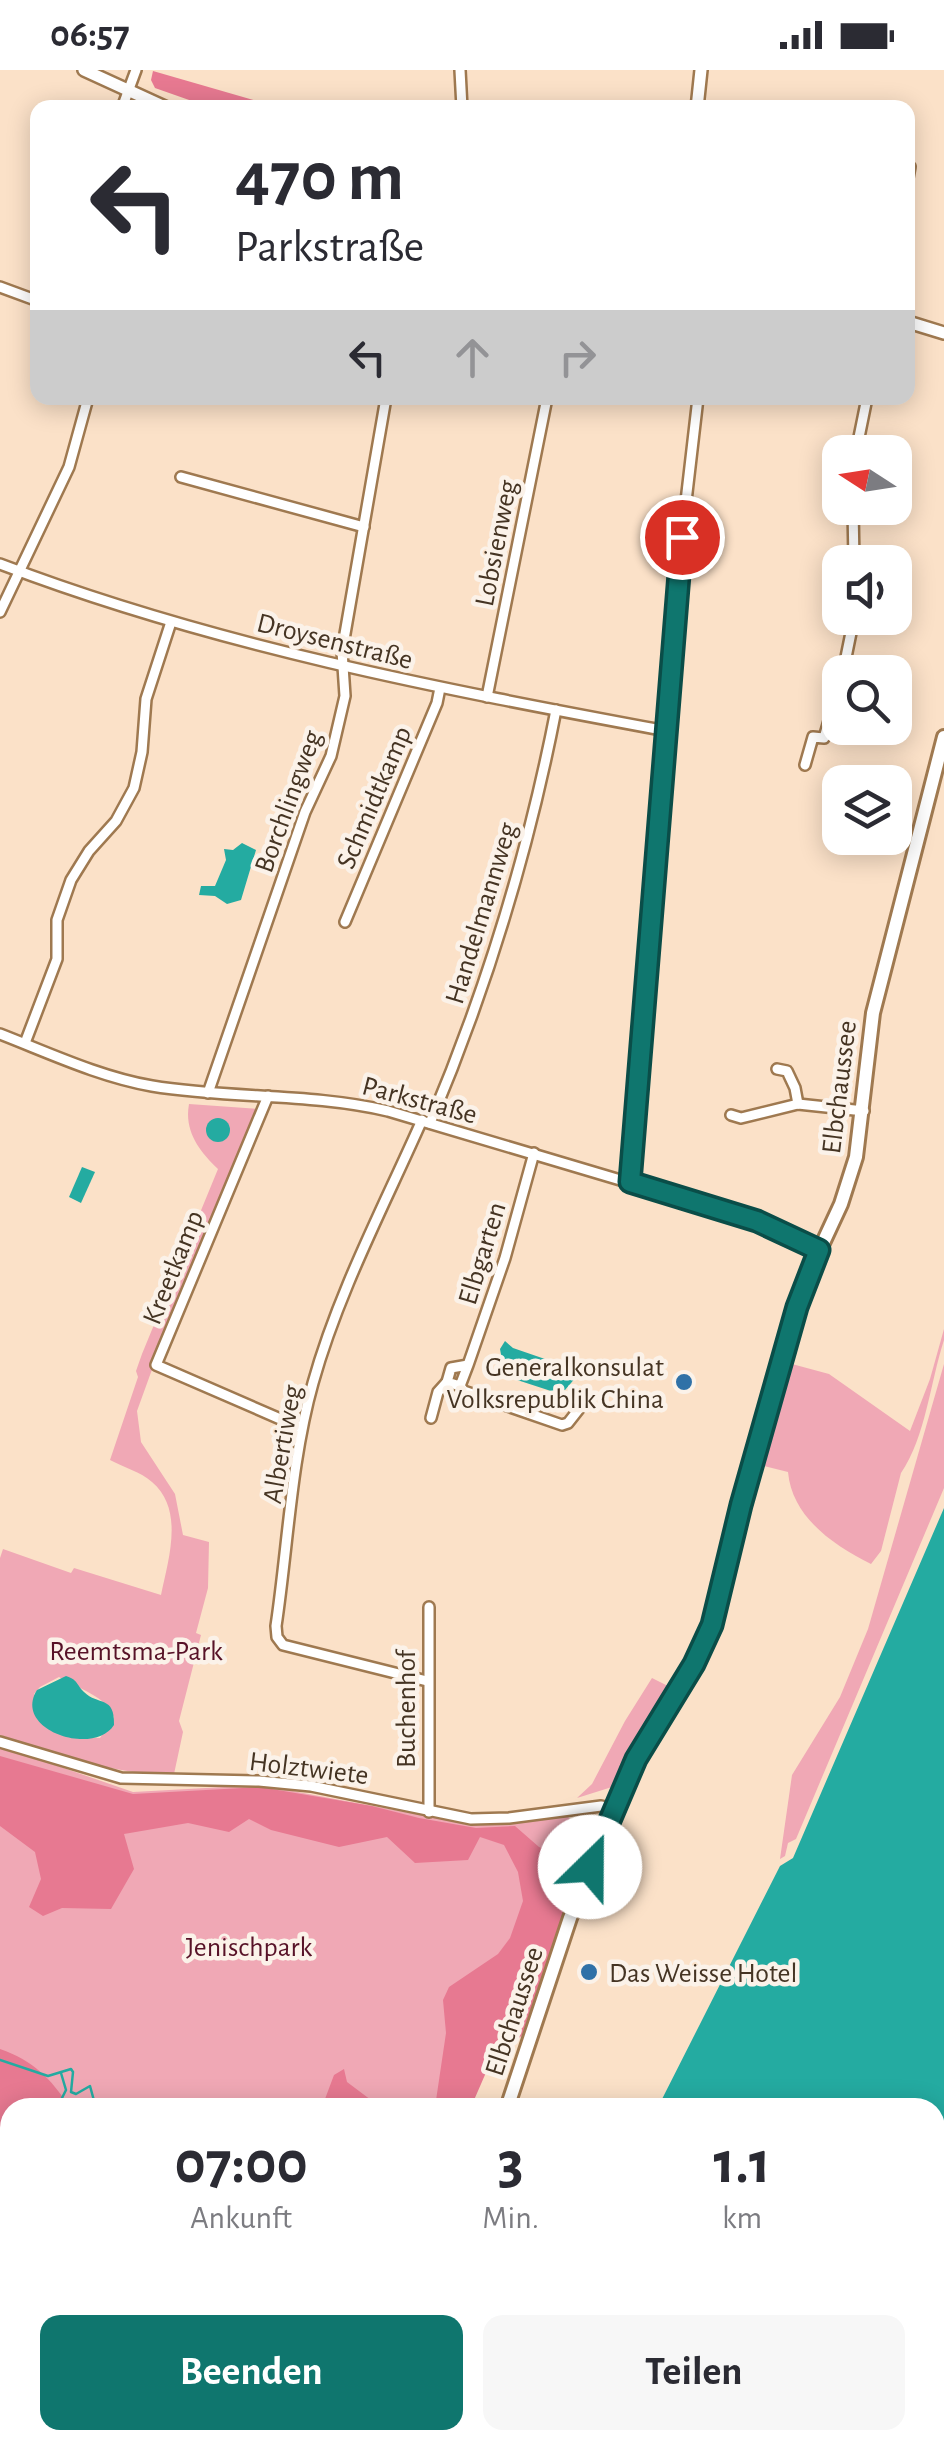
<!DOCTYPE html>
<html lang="de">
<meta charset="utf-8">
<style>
:root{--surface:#fff;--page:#f7f7f7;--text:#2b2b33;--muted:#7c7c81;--accent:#0f766e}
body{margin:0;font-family:"Alegreya Sans",sans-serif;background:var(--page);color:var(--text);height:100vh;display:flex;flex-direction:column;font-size:38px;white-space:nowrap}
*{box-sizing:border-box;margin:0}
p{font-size:32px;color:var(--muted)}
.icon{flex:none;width:55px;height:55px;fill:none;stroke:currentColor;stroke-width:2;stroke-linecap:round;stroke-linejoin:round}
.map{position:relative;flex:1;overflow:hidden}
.drawer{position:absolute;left:0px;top:2028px;width:945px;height:352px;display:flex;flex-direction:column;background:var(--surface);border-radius:30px 30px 0 0;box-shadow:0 5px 25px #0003}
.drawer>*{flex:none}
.banner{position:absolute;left:30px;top:30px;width:885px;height:305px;border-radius:20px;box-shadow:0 5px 25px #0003;background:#fff;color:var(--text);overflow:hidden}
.needle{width:65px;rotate:282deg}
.buttons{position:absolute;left:822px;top:365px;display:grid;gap:20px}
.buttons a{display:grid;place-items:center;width:90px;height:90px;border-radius:20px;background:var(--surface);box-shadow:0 5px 25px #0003;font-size:50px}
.pin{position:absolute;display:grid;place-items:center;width:85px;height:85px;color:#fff;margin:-42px;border:5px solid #fff;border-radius:50%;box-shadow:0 2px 10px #0007}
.me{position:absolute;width:110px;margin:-55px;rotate:23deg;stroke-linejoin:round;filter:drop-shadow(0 0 8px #0008)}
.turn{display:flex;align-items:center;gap:35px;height:210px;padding:0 40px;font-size:45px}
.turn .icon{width:130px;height:130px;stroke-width:2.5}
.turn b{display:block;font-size:70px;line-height:85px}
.lanes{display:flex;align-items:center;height:95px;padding:0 40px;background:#0003;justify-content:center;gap:50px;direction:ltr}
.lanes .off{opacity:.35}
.eta{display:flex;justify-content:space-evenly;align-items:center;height:170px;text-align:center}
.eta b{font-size:60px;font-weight:700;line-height:70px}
.cta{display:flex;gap:20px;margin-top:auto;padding:20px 40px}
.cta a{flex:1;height:115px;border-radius:20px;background:var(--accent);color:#fff;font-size:40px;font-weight:700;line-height:115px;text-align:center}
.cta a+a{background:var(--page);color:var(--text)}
.status{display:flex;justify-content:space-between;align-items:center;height:70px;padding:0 50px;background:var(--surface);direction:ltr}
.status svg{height:28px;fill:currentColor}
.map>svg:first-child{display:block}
.green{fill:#f0a8b5;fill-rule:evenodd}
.forest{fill:#e77991}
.water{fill:#24aba1}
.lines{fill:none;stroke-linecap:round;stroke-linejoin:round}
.stream{stroke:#24aba1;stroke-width:2.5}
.minor-casing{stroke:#9f7950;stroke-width:14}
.tertiary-casing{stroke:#9f7950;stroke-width:16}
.secondary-casing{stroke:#9f7950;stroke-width:18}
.minor{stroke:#fff;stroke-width:9}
.tertiary{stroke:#fff;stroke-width:11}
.secondary{stroke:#fff;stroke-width:12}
.route-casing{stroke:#0a4d48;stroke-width:25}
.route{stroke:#0f766e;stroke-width:18}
.poi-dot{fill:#3071a7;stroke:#fbf2e9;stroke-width:4}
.labels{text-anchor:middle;stroke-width:9;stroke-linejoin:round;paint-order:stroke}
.street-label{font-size:28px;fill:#453423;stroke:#fbf2e9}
.poi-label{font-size:28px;fill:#453423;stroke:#fbf2e9;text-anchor:end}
.park-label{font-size:28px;fill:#571227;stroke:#fbf2e9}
</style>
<div class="status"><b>06:57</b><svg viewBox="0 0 49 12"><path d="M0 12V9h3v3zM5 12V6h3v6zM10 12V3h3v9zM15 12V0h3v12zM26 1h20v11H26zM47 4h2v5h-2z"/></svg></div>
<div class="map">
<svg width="944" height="2378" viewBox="0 0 944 2378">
<rect width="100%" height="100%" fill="#fbe1c8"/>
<g class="green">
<path d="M189,1034l69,5 -83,197 -38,105 4,31 34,52 8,41 26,7 -1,46 -12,45 5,2 -22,86 4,11 -9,42c-60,2 -117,-21 -174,-39v-177l3,-9 68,24 3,-5 87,27c7,-35 24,-85 -9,-113 -11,-10 -29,-15 -42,-22l28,-83 -2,-6 6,-17 76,-185c-19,-18 -34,-38 -29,-65zM59,1607c20,12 47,19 55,40l-14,21 -34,-2 -32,-42 6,-7z"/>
<path d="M944,1259v11c-14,43 -18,96 -43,133l-20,78 -10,13c-38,-19 -79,-47 -83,-92l-24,-6 28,-102 37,10 81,57 20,-52z"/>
<polygon points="944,1294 944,1418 796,1769 788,1773 785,1786 780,1789 792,1705 840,1627 868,1559"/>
<polygon points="652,1608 670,1617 635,1671 612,1717 577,1728 592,1714 625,1651"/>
<path d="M0,1676l133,46 127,-7 215,40 92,-9 12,11 12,17 -67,192c-31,11 -43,42 -53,71l-461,1v332h321l-2,8 -63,-3 -7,3h-259z"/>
</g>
<g class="forest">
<polygon points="153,1 278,37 209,37 155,18 151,10"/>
<polygon points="0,1686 133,1724 260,1717 372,1736 419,1748 476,1758 515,1756 539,1777 560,1784 577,1773 583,1787 522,1965 491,1991 471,2037 435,2037 446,1963 443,1930 449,1917 498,1884 510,1868 523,1831 518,1802 504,1775 480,1767 468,1790 415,1793 387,1767 339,1777 271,1760 249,1749 229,1762 188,1753 124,1764 134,1799 111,1839 62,1838 43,1846 29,1837 41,1809 35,1782 0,1756"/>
<path d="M0,1979c34,12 50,29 70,58l-60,1v133l-10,9z"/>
<polygon points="344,1999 347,2012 375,2033 375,2037 322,2037 334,2005"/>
<polygon points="0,2241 10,2249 10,2300 0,2293"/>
<polygon points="108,2370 259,2370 240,2378 119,2378"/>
</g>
<g class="water">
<polygon points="242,773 256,780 241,830 227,834 215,826 199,825 201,816 215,816 226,790 224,779 233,780"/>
<circle cx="218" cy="1060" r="12"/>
<polygon points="82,1097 95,1102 81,1133 69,1127"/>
<polygon points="505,1271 513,1278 574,1299 577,1306 565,1320 554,1322 505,1306 500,1279"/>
<polygon points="944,1438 944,2378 473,2378 477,2370 935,2370 935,2038 658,2037 780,1796 793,1788"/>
<path d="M66,1606c12,4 10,8 18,16 14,14 31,3 30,33 -20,32 -102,5 -77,-35z"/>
<polygon points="382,2370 456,2370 453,2378 380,2378"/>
</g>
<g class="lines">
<g class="stream">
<polyline points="0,1990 48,2006 71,1999 73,2002 71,2022 76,2024 90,2016 96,2038"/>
<polyline points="57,2038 66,2020 61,2003"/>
<polyline points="0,2127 10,2114"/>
</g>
<defs>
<g id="minor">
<polyline points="460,0 462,38"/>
<polyline points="122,38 136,0"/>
<polyline points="908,96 910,97 908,108"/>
<polyline points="0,217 38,231"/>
<polyline points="856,382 867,328"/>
<polyline points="181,407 364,457"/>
<polyline points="853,438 854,492"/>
<path d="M0,494c215,82 441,125 667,167"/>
<polyline points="0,542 69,397 88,328"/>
<polyline points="843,602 854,548"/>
<polyline points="487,627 547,328"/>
<polyline points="805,695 813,667 824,668 840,613"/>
<polyline points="345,852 437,633 440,618"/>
<path d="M0,964c49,19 100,43 152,52 79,13 159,7 236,25l350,104 81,35"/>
<polyline points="25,973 57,889 57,850 71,810 89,781 116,751 134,718 142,682 146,629 171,552"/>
<polyline points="777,999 787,1001 795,1018 798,1034"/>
<polyline points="208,1023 305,742 331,686 345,626 342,581 386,328"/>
<polyline points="268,1026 156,1295 301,1358"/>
<polyline points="731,1045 741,1048 798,1034 864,1041"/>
<path d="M422,1050c-38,86 -84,173 -109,263 -22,78 -25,162 -37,243l1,11 6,8 144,36"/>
<path d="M430,1053c57,-135 98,-269 126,-413"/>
<polyline points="630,1112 680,483 698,328"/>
<polyline points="468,1295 460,1316 447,1312 451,1298 468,1295 505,1188 534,1083"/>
<polyline points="460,1316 464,1321 562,1355 568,1353 579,1339"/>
<polyline points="431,1348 438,1322 447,1312"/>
<polyline points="429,1537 429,1742"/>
<polyline points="0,1672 121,1708 259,1711 311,1716 471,1749 509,1748 601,1736 614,1739"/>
</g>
<g id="tertiary">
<polyline points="84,0 167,38"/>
<polyline points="697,38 701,0"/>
<polyline points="908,252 944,263"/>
</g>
<g id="secondary">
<polyline points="507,2038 570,1848 606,1757 637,1689 694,1594 712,1555 741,1435 803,1216 841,1134 856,1087 873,943 944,667"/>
<polyline points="341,2378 342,2370"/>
</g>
</defs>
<use href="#minor" class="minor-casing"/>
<use href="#tertiary" class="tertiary-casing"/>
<use href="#secondary" class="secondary-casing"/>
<use href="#minor" class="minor"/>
<use href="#tertiary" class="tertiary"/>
<use href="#secondary" class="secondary"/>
</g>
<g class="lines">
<defs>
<polyline id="route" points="590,1797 636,1689 694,1594 712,1555 741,1435 797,1237 819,1180 757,1151 630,1112 682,467"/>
</defs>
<use href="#route" class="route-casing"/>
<use href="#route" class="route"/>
</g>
<g class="poi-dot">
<circle cx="684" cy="1312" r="10"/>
<circle cx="589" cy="1902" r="10"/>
</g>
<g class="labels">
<g class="street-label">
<text transform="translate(495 473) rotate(-79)" y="10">Lobsienweg</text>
<text transform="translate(335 570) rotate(14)" y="10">Droysenstraße</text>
<text transform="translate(373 727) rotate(-67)" y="10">Schmidtkamp</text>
<text transform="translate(287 731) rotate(-70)" y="10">Borchlingweg</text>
<text transform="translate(480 843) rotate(-73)" y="10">Handelmannweg</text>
<text transform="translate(838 1017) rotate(-83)" y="10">Elbchaussee</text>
<text transform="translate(420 1029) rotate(15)" y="10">Parkstraße</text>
<text transform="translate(481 1183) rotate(-73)" y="10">Elbgarten</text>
<text transform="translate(172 1197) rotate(-68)" y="10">Kreetkamp</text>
<text transform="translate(281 1374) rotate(-80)" y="10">Albertiweg</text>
<text transform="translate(405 1639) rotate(-90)" y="10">Buchenhof</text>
<text transform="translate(309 1697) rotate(7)" y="10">Holztwiete</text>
<text transform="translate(513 1941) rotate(-72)" y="10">Elbchaussee</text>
</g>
<g class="poi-label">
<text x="664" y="1306">Generalkonsulat<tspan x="664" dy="32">Volksrepublik China</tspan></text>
<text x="609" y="1912" text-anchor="start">Das Weisse Hotel</text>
</g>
<g class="park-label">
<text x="136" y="1590">Reemtsma-Park</text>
<text x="249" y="1886">Jenischpark</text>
</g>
</g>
</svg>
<div class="buttons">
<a><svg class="needle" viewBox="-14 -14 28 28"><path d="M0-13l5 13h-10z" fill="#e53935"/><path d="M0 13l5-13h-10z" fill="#7c7c81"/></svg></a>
<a><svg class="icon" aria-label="sound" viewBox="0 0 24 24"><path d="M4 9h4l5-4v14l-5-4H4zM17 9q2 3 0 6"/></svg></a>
<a><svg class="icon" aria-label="search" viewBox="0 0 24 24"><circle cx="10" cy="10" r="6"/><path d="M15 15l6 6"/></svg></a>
<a><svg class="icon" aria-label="layers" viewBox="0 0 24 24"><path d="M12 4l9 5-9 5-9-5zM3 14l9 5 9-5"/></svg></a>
</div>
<div class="pin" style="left:682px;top:467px;background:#d93025"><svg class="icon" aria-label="arrive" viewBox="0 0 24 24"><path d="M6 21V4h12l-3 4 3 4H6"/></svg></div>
<svg class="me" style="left:590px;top:1797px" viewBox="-20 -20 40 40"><circle r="19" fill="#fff"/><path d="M0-13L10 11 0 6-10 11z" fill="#0f766e"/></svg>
<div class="banner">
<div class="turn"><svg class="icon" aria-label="left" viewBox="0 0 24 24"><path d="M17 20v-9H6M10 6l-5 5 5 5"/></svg><div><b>470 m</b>Parkstraße</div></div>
<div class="lanes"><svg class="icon" aria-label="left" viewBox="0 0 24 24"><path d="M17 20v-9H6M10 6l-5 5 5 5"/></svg><svg class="icon off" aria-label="ahead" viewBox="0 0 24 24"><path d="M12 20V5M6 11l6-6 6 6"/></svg><svg class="icon off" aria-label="right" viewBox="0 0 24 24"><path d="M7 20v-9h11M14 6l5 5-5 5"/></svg></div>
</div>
<section class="drawer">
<div class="eta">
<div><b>07:00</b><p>Ankunft</p></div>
<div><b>3</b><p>Min.</p></div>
<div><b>1.1</b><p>km</p></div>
</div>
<div class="cta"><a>Beenden</a><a>Teilen</a></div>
</section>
</div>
